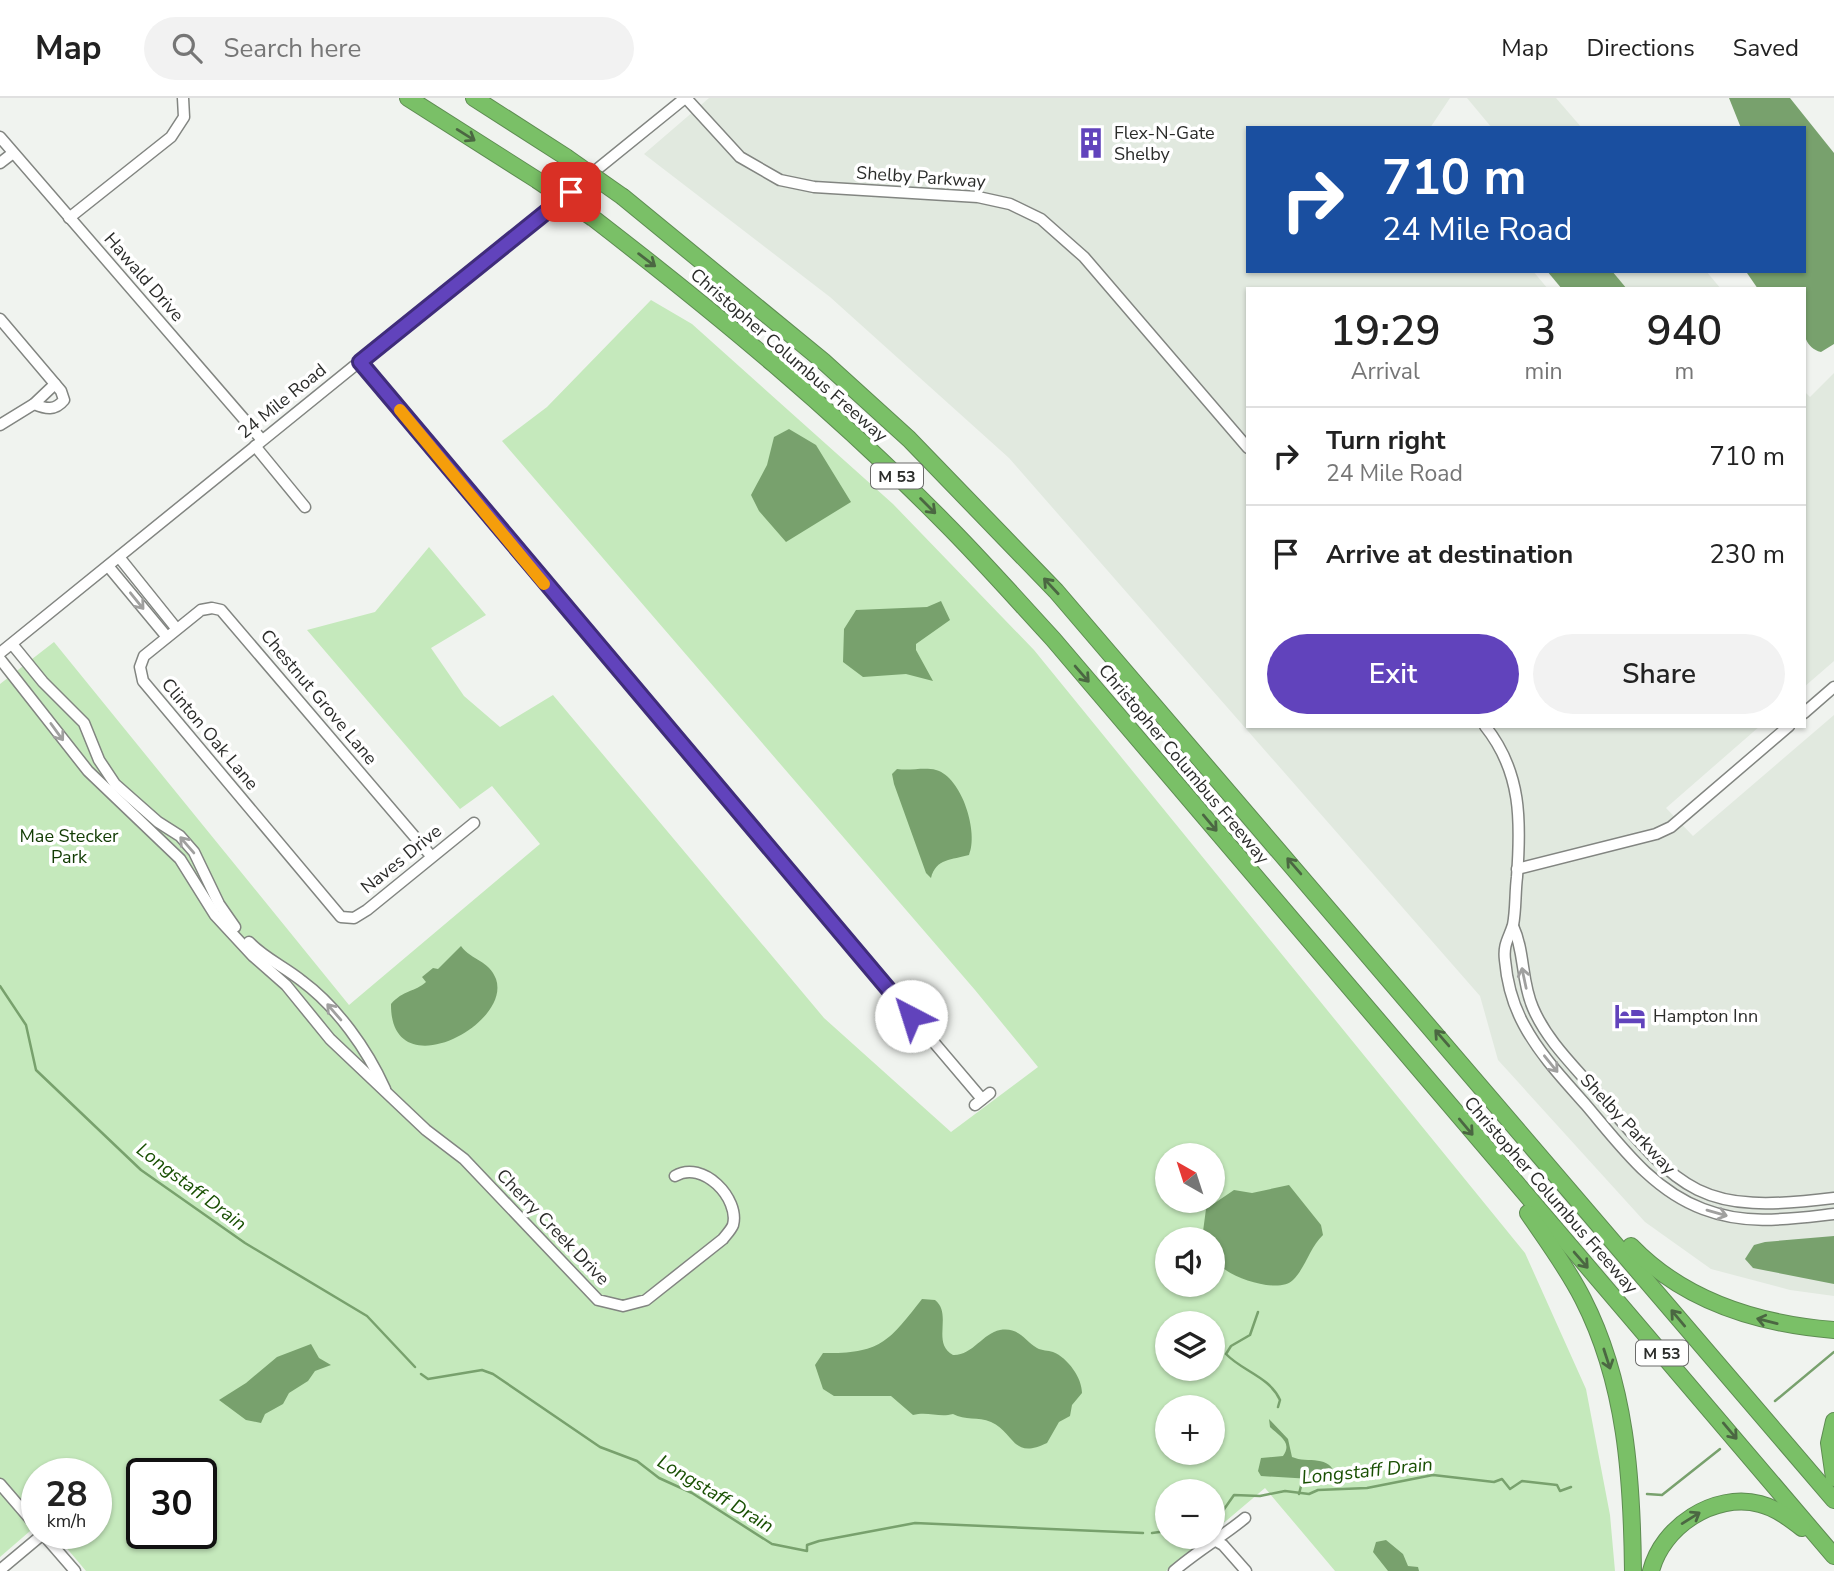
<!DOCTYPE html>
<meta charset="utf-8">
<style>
:root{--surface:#fff;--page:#f2f2f2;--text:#222;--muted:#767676;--line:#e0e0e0;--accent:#6143bc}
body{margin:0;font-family:"Nunito Sans",sans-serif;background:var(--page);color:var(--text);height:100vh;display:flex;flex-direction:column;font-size:26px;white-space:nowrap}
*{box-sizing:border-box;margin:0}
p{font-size:23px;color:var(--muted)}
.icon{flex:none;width:38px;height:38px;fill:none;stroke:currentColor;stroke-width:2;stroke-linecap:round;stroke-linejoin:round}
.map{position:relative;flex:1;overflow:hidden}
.details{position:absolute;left:1246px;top:189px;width:560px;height:441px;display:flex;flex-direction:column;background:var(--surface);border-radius:0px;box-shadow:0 2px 5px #0004}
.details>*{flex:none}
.guide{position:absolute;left:1246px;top:28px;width:560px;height:147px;border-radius:0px;box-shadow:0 2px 5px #0004;background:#1a4fa0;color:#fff;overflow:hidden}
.needle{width:46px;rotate:321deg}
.fabs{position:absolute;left:1155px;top:1045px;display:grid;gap:14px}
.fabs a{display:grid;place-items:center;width:70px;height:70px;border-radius:50%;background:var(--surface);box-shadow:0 2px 5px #0004;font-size:35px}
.speed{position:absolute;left:21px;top:1360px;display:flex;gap:14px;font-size:35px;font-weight:700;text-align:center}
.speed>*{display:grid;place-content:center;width:91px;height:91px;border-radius:50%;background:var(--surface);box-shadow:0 2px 5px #0004;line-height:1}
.speed small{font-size:18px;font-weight:400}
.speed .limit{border:4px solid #111;border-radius:10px;background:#fff;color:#111}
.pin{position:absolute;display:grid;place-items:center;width:60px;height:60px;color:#fff;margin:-30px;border-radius:14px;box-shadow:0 4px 10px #0006}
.me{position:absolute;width:77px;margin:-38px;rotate:320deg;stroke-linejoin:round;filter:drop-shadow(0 0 5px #0008)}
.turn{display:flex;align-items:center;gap:24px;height:147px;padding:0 21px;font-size:32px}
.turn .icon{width:91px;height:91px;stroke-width:2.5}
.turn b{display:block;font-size:49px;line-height:60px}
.eta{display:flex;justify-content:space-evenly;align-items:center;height:119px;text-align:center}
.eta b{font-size:42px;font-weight:600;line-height:49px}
.cta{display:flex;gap:14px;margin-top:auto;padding:14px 21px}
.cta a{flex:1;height:80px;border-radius:42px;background:var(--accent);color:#fff;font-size:28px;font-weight:600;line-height:80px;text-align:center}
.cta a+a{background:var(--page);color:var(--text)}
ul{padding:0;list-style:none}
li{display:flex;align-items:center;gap:21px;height:98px;padding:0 21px;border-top:2px solid var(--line)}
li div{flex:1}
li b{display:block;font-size:26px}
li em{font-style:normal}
header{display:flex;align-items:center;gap:42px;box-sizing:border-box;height:98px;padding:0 35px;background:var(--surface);border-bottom:2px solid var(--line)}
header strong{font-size:33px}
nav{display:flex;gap:38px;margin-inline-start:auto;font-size:24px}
.search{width:490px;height:63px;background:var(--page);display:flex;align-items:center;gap:18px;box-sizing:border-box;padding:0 24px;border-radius:38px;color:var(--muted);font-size:26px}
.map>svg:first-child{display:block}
.built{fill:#e1e9df}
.green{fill:#c5e9bc;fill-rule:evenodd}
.water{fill:#78a16d}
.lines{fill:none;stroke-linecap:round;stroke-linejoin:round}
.stream{stroke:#78a16d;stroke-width:2.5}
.minor-casing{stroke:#828581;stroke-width:13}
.highway-casing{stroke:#5e8c52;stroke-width:18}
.minor{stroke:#fff;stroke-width:10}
.highway{stroke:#7ac067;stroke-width:16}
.highway-bridge-casing{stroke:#5e8c52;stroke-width:18;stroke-linecap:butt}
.highway-bridge{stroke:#7ac067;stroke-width:16}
.oneway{stroke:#4b6742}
.oneway2{stroke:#a0a09f}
.route-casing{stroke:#3f2c7a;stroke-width:18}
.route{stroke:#6143bc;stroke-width:12}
.slow{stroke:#f59e0b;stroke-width:12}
.labels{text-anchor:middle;stroke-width:7;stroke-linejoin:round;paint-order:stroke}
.shield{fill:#fff;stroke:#6b6b6a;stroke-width:2}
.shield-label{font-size:16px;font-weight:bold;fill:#2b2c2a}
.poi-label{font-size:18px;fill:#2b2c2a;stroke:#fff;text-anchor:start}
.street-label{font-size:18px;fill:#2b2c2a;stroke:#fff}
.park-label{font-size:18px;fill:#113b03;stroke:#fff}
.water-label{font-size:19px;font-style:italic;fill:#195003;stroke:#fff}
</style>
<header>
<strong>Map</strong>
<div class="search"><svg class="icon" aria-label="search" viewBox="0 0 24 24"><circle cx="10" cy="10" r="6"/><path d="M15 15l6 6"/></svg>Search here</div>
<nav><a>Map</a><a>Directions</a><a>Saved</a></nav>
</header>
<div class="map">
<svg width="1834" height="1473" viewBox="0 0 1834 1473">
<rect width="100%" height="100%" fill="#f0f3ef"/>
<g class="built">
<polygon points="709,0 1450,0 1430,30 1248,30 1248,173 1533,173 1548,191 1248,191 1248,628 1760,628 1666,710 1693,738 1834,617 1834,1198 1790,1192 1711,1171 1645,1124 1498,962 1480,898 1009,360 830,199 644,56"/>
<polygon points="1467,0 1556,0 1582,30 1492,30"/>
<polygon points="1612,173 1706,173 1721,191 1627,191"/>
<polygon points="1834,275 1834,563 1804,589 1804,293 1810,299"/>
</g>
<path class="green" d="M651,202l41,24 201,180 141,146 491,603 61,136 24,126 5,56h-280l-70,-83 -52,44v-41h-46v45l40,1 -41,34h-1080l-32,-38h42v-59h-59v51l-37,32v-873l54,-42 295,363 191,-161 -48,-58 -32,23 -153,-179 68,-18 54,-65 57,68 -55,33 33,48 36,31 53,-32 271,323 127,114 87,-65 -63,-77 -473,-549 45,-34zM1167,1057h46v45h-46zM1167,1141h46v45h-46zM1167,1225h46v45h-46zM1167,1309h46v45h-46zM142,1376h59v59h-59z"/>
<g class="water">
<path d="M1729,0h61l44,55v191l-13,8c-25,-6 -17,-42 -17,-63h-46l-11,-16 57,-2v-143h-63z"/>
<polygon points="1547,173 1612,173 1627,191 1562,191"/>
<polygon points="789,331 816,347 851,404 786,444 759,413 751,397 767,367 774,339"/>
<polygon points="941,503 950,522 916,546 916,552 933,583 906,576 863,579 843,564 844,531 856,512 927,509"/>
<path d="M897,671c13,2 27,-2 39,1 26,7 43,63 33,85 -17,5 -33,3 -38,23l-5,-5 -32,-89 -2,-10z"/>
<path d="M461,848c11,15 28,14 35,33 16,46 -106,110 -105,25 12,-14 24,-12 35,-22l-4,-5 11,-9 5,1z"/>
<path d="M1289,1087l32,40 2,10c-13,12 -17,32 -30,45 -14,15 -68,-3 -78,-20 -4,-6 -2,-14 -2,-21h-11l4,-30 28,-19 18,3z"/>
<polygon points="1834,1138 1834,1186 1753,1170 1745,1161 1754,1147 1765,1144"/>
<path d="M922,1201l13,1c18,14 -4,43 18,55 19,1 30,-22 47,-25 19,-3 24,10 37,18 5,3 11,2 16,4 15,6 29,26 29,41l-10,12 -2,11 -11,6 -12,21c-35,17 -32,-10 -56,-21 -13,-6 -26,-1 -38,-8 -14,4 -25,-3 -40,1l-22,-19h-57l-11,-7 -8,-24 8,-12c58,1 66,-12 99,-54z"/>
<polygon points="311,1246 319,1260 331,1267 315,1273 308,1283 289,1295 283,1306 265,1316 261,1325 246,1322 219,1302 246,1285 277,1259"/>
<path d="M1269,1321l19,20 4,18c16,7 38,-4 44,20l-8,3 -67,-4 -3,-5 3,-13 22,-2c10,-14 -4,-20 -13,-29z"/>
<polygon points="1386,1442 1403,1456 1408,1468 1418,1469 1419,1473 1388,1473 1373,1454 1376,1444"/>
</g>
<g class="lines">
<g class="stream">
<polyline points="0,888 26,927 36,972 141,1072 245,1145 367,1218 415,1269"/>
<path d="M1258,1214l-8,23 -19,11 -5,8c16,17 44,23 54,46l-2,7"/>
<polyline points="421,1276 428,1281 482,1272 493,1276 600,1349 637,1363 659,1380 692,1395 772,1446 807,1453 807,1447 819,1443 915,1425 1143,1435"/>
<polyline points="1775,1303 1834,1254"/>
<polyline points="1299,1396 1303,1380"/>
<polyline points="1647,1396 1662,1397 1720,1351"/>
<polyline points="1213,1427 1234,1397 1260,1398 1285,1393 1309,1396 1318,1392 1367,1390 1433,1377 1494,1384 1502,1381 1510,1391 1522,1383 1557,1387 1560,1393 1571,1389"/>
<polyline points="1152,1435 1167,1433"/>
</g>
<defs>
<g id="minor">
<polyline points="686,0 740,59 780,82 814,89 978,99 1010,106 1041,121 1084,159 1248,350"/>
<polyline points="0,39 262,342"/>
<polyline points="0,65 13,55"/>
<polyline points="69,120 171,39 184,19 183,0"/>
<path d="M0,221l61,72 3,9c-9,11 -18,9 -30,4"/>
<polyline points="360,264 521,458 982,1001"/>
<polyline points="0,327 34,306 55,286"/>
<polyline points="255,348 305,409"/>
<polyline points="119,459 176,530"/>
<polyline points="108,468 167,539"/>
<polyline points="12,546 43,584 84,625 99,662 115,686 158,724 180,738 194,754 219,806 235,829"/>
<polyline points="0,555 685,0"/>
<path d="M0,561l88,112 92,88 35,56 38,41 33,29 44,54 96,91 38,29 134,141 25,6 23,-6 77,-61c3,-4 8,-9 10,-14 7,-26 -30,-66 -58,-49"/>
<polyline points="1804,615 1834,589"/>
<path d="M1485,628c37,46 36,96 32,151 -2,15 -1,33 -4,48 -4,13 -10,19 -8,35 2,23 8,45 19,65 16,30 40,55 62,80 34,40 66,85 117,104 44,17 86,10 131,5"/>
<polyline points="432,759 221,512 212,510 201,512 144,558 140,569 143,583 341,819 354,820 367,812 474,725"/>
<polyline points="1517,771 1656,736 1671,729 1789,628"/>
<path d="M1513,828c12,26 8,55 20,82 14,33 42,59 65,86 84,99 102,121 236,104"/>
<path d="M249,844c15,16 36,25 53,39 35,26 65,68 83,108"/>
<polyline points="975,1007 990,995"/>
<polyline points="0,1386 37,1429"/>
<polyline points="42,1435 75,1473"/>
<polyline points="1216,1443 1223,1447 1246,1473"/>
<polyline points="0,1472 43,1436"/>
<path d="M1174,1473c23,-20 48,-34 71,-53"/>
</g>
<g id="highway">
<polyline points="408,0 537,82"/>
<polyline points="474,0 566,59"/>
<polyline points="623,99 823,263 909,341 1056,493 1834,1402"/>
<path d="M593,120c123,95 243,194 352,305 37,37 72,77 108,116l781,917"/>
<path d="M1528,1115c19,28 40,56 55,86 43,84 49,179 50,272"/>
<path d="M1631,1148c54,56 128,78 203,84"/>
<polyline points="1834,1323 1829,1345 1834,1380"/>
<path d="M1651,1473c11,-44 63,-79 109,-67 16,4 29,14 42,24"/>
</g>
</defs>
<use href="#minor" class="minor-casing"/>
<use href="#highway" class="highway-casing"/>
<use href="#minor" class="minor"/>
<use href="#highway" class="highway"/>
<defs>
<g id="highway-bridge">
<polyline points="566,59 623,99"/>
<polyline points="537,82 593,120"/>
</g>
</defs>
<use href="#highway-bridge" class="highway-bridge-casing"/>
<use href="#highway-bridge" class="highway-bridge"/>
</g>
<defs><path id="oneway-shaft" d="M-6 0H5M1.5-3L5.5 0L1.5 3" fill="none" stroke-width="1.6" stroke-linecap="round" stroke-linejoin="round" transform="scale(1.75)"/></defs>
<g class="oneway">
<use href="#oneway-shaft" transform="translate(466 37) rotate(32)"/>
<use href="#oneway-shaft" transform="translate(647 162) rotate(37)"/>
<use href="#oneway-shaft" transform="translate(928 408) rotate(45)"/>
<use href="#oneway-shaft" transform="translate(1051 488) rotate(-133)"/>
<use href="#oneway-shaft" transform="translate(1082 576) rotate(49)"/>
<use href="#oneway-shaft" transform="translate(1210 725) rotate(50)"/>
<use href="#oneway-shaft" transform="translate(1294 768) rotate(-131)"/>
<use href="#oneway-shaft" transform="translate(1442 940) rotate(-131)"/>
<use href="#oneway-shaft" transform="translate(1466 1029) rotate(50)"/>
<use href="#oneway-shaft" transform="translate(1581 1162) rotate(49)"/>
<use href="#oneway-shaft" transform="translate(1678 1220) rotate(-130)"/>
<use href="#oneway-shaft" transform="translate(1767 1223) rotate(-166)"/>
<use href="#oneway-shaft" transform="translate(1607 1261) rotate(72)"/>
<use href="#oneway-shaft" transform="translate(1730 1333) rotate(50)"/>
<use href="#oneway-shaft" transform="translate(1691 1420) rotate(-32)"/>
</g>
<g class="oneway2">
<use href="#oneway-shaft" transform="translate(137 503) rotate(51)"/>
<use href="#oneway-shaft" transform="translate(57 634) rotate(54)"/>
<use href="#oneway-shaft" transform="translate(187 747) rotate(-131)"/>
<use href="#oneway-shaft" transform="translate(1524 880) rotate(-102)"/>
<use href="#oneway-shaft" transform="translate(334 914) rotate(-131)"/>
<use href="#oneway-shaft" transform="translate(1551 966) rotate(51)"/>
<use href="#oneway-shaft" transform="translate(1717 1115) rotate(16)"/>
</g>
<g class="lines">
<defs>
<polyline id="route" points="571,94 360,264 911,918"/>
</defs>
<use href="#route" class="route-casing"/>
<use href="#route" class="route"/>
<polyline class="slow" points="400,312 544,486"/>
</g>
<defs>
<symbol id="building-bare" viewBox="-9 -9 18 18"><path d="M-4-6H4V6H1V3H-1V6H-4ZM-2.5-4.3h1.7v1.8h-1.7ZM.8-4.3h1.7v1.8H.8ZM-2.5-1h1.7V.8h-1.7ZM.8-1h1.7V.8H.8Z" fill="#6143bc" stroke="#fff" stroke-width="2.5" paint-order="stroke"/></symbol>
<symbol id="hotel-bare" viewBox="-9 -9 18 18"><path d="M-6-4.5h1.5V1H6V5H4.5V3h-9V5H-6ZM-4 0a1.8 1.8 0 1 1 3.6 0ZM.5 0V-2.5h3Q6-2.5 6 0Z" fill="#6143bc" stroke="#fff" stroke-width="2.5" paint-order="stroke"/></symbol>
</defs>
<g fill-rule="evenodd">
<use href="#building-bare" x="1069" y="23" width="44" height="44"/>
<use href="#hotel-bare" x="1608" y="896" width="44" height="44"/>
</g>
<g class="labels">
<g class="shield">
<rect x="871" y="365.5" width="52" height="25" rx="5"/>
<rect x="1636" y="1242.5" width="52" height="25" rx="5"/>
</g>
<g class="shield-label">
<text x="897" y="384">M 53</text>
<text x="1662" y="1261">M 53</text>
</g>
<g class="poi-label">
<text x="1114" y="41">Flex-N-Gate<tspan x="1114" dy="21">Shelby</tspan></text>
<text x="1653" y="924">Hampton Inn</text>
</g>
<g class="street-label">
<text transform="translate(921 79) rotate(4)" y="6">Shelby Parkway</text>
<text transform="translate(144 179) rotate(49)" y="6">Hawald Drive</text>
<text transform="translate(789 257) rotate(41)" y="6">Christopher Columbus Freeway</text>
<text transform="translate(282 303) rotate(-39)" y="6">24 Mile Road</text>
<text transform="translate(319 599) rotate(50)" y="6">Chestnut Grove Lane</text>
<text transform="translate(210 636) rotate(50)" y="6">Clinton Oak Lane</text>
<text transform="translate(1184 666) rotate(50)" y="6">Christopher Columbus Freeway</text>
<text transform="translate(401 761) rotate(-39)" y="6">Naves Drive</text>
<text transform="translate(1628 1026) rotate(47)" y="6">Shelby Parkway</text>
<text transform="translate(1551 1097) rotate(49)" y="6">Christopher Columbus Freeway</text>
<text transform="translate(553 1129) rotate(46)" y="6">Cherry Creek Drive</text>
</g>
<g class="park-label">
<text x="69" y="744">Mae Stecker<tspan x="69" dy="21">Park</tspan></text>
</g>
<g class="water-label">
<text transform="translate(192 1088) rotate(37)" y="7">Longstaff Drain</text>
<text transform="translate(1367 1372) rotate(-6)" y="7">Longstaff Drain</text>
<text transform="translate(716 1395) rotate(31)" y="7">Longstaff Drain</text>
</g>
</g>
</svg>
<div class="fabs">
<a><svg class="needle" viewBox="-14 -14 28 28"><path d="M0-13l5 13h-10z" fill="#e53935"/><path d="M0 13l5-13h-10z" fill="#767676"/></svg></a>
<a><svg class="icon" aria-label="sound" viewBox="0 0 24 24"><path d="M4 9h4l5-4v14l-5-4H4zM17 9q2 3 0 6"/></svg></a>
<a><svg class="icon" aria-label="layers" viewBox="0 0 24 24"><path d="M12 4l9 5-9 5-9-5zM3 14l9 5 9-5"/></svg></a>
<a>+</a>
<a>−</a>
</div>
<div class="speed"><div>28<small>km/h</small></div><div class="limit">30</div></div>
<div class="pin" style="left:571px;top:94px;background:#d93025"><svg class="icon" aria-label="arrive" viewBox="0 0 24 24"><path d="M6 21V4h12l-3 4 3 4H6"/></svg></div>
<svg class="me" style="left:911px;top:918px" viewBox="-20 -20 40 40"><circle r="19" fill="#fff"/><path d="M0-13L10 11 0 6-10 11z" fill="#6143bc"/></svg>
<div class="guide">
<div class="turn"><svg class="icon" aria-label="right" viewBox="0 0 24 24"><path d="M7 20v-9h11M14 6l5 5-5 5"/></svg><div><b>710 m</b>24 Mile Road</div></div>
</div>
<section class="details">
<div class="eta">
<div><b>19:29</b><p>Arrival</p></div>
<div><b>3</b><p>min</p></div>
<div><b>940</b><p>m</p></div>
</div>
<ul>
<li><svg class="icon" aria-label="right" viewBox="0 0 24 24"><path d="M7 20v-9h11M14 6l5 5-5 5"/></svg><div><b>Turn right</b><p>24 Mile Road</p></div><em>710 m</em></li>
<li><svg class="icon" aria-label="arrive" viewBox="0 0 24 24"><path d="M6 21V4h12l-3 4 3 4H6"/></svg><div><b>Arrive at destination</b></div><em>230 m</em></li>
</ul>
<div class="cta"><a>Exit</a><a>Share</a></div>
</section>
</div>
